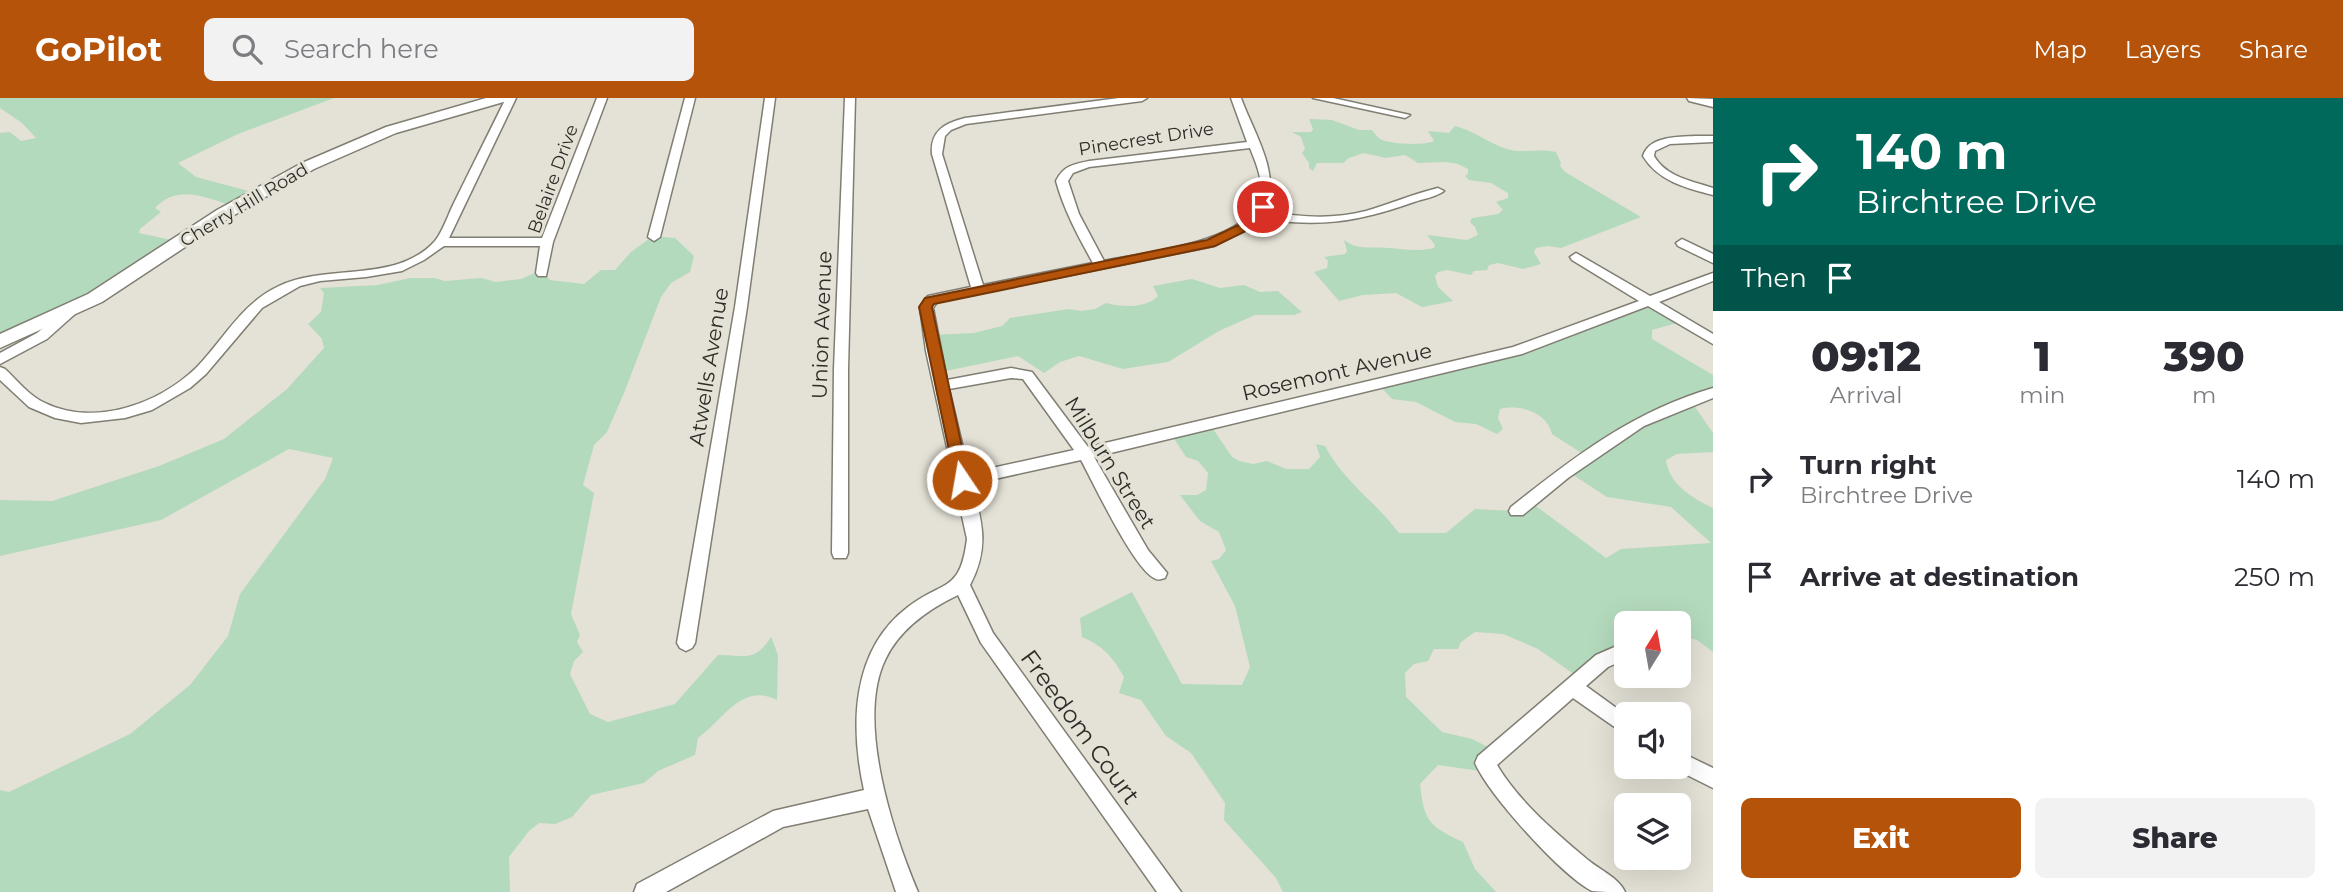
<!DOCTYPE html>
<style>
:root{--surface:#fff;--page:#f2f2f3;--text:#2b2b33;--muted:#7c7c81;--accent:#b45309}
body{margin:0;font-family:Montserrat,sans-serif;background:var(--page);color:var(--text);height:100vh;display:flex;flex-direction:column;font-size:26px;white-space:nowrap}
*{box-sizing:border-box;margin:0}
p{font-size:23px;color:var(--muted)}
.icon{flex:none;width:38px;height:38px;fill:none;stroke:currentColor;stroke-width:2;stroke-linecap:round;stroke-linejoin:round}
.map{position:relative;flex:1;overflow:hidden}
.details{display:flex;flex-direction:column;background:var(--surface);width:630px}
.details>*{flex:none}
.banner{background:#00695c;color:#fff;overflow:hidden}
.needle{width:46px;rotate:11deg}
.fabs{position:absolute;left:1614px;top:513px;display:grid;gap:14px}
.fabs a{display:grid;place-items:center;width:77px;height:77px;border-radius:10px;background:var(--surface);box-shadow:0 7px 28px #0002;font-size:35px}
.pin{position:absolute;display:grid;place-items:center;width:60px;height:60px;color:#fff;margin:-30px;border:4px solid #fff;border-radius:50%;box-shadow:0 2px 7px #0007}
.me{position:absolute;width:77px;margin:-38px;rotate:348deg;stroke-linejoin:round;filter:drop-shadow(0 0 5px #0008)}
.turn{display:flex;align-items:center;gap:24px;height:147px;padding:0 28px;font-size:32px}
.turn .icon{width:91px;height:91px;stroke-width:2.5}
.turn b{display:block;font-size:49px;line-height:60px}
.then{display:flex;align-items:center;height:66px;padding:0 28px;background:#0003;gap:14px;font-size:26px}
.eta{display:flex;justify-content:space-evenly;align-items:center;height:119px;text-align:center}
.eta b{font-size:42px;font-weight:800;line-height:49px}
.primary-button{display:flex;gap:14px;margin-top:auto;padding:14px 28px}
.primary-button a{flex:1;height:80px;border-radius:10px;background:var(--accent);color:#fff;font-size:28px;font-weight:800;line-height:80px;text-align:center}
.primary-button a+a{background:var(--page);color:var(--text)}
ul{padding:0;list-style:none}
li{display:flex;align-items:center;gap:21px;height:98px;padding:0 28px}
li div{flex:1}
li b{display:block;font-size:26px}
li em{font-style:normal}
header{display:flex;align-items:center;gap:42px;box-sizing:border-box;height:98px;padding:0 35px;background:var(--accent);color:#fff}
header strong{font-size:33px}
nav{display:flex;gap:38px;margin-inline-start:auto;font-size:24px}
.search{width:490px;height:63px;background:var(--page);display:flex;align-items:center;gap:18px;box-sizing:border-box;padding:0 24px;border-radius:10px;color:var(--muted);font-size:26px}
main{display:flex;flex:1;min-height:0}
.map>svg:first-child{display:block}
.green{fill:#b4dabd}
.lines{fill:none;stroke-linecap:round;stroke-linejoin:round}
.minor-casing{stroke:#807d73;stroke-width:3}
.secondary-casing{stroke:#807d73;stroke-width:3}
.minor{fill:#fff;fill-rule:evenodd}
.secondary{fill:#fff;fill-rule:evenodd}
.route{fill:#b45309;stroke:#753606;stroke-width:2}
.labels{text-anchor:middle;stroke-width:6;stroke-linejoin:round;paint-order:stroke}
.far-street-label{font-size:18px;fill:#2d2c28;stroke:#e4e1d6}
.street-label{font-size:21px;fill:#2d2c28;stroke:#e4e1d6}
.near-street-label{font-size:24px;fill:#2d2c28;stroke:#e4e1d6}
</style>
<header>
<strong>GoPilot</strong>
<div class="search"><svg class="icon" aria-label="search" viewBox="0 0 24 24"><circle cx="10" cy="10" r="6"/><path d="M15 15l6 6"/></svg>Search here</div>
<nav><a>Map</a><a>Layers</a><a>Share</a></nav>
</header>
<main>
<div class="map">
<svg width="1713" height="794" viewBox="0 0 1713 794">
<rect width="100%" height="100%" fill="#e4e1d6"/>
<g class="green">
<path d="M0,0h334l-96,36 -60,29 18,14 60,16 -22,13c-28,-8 -56,-23 -79,2l6,4 -21,17 -1,4 42,9 -3,3 -178,97v-209l10,-1 11,9 15,-3 -14,-15 -22,-15z"/>
<path d="M1309,21l23,1 27,10h13c1,1 6,8 8,9 8,5 45,7 54,2l-6,-10 21,2 6,-7c18,4 33,17 52,23 16,5 30,-1 49,3l5,11 -1,3 5,6 76,45 -80,31 -14,-2 -11,2 -2,4 7,12 -18,5 -25,-6 -9,2 -2,5 -13,1 -3,4 -24,-5 -9,2 -3,4 3,11 15,14 -31,6 -26,-14 -33,2 -24,6 -25,-29 13,-4 1,-7 -4,-4 21,-3 2,-3 -3,-11c14,11 27,6 44,8 17,1 29,4 46,0l1,-3 -8,-10 40,5 11,-5 -3,-8 -5,-5 2,-4 26,-4 5,-4 -7,-8 12,-4v-5l-17,-10 -22,-3 -4,-4 3,-2v-5l-10,-5 -13,-2 -27,1 -13,-8 -19,3 -22,-5 -15,5 -6,5h-26l-4,8 -4,-3v-5l-7,-10 3,-4 -4,-12 -9,-5h19l2,-3z"/>
<path d="M653,138l22,2 19,18 -4,16 -19,11 -10,14 -37,96 -17,39 -13,13 -11,40 11,8 -23,121 9,21 -3,7 6,10 -9,9 -4,13 20,40 18,8 67,-18 43,-49c27,0 36,8 53,-18l7,18 -1,45c-36,-18 -54,21 -79,38l-3,17 -37,16 -14,12 -53,12 -19,22 -17,7 -16,-1 -10,8 -20,26 1,35h-510v-102l9,2 121,-58 60,-49 38,-49 12,-42 85,-115 8,-21 -44,-9 -128,71 -161,36v-56l52,1 107,-35 65,-27 63,-50 37,-41 -2,-9 -14,-15 13,-12 3,-19 -4,-5 58,-3 32,-7h24l11,3 36,-3 15,4 25,-3 21,-9 8,10 34,4 17,-14h14l16,-18z"/>
<path d="M1192,181l28,9 24,-3 16,7 18,-1 24,21 -8,3h-39l-36,16 -51,31 -45,7 -44,-13 -19,6 -16,11 -26,-17 -77,16 -10,-37 43,-2 28,-7 8,-8 59,-9 12,2 14,-2 11,-6c15,4 40,6 52,-7l-5,-10z"/>
<path d="M1649,201l35,22 -32,9v9l61,36v17l-22,9 22,32v19l-36,2 -11,6c3,24 26,38 47,48v144l-16,-12 -19,-5v-12h-52v25l-45,31 -43,-30 -35,-15 -28,-2 -14,10 -3,7h-24l-6,12 -14,3 -9,9 1,24 36,35 30,7 22,11 -7,22 -49,-7 -18,19c4,38 9,42 43,58l12,27 21,23h-213l-7,-14 -52,-58 1,-17 -34,-50 -25,-17 -25,-36 -22,-7 5,-16c-11,-20 -21,-31 -42,-40l-2,-19 52,-26 50,92 60,1 8,-18 -15,-61 -24,-45 8,-2 7,-9 -7,-18 -19,-11 -20,-26h17l9,-5 2,-17 -10,-12 -12,-4 -15,-23 40,-8 21,31 7,4 14,3 14,-3 19,8h23l11,-12 -4,-13 9,2c18,35 51,56 74,87h47l29,-24 41,2 13,-10 77,57 15,-9 90,-6 -40,-36 -64,-10 -40,-26 19,-15 -34,-22c-5,-22 -32,-30 -52,-25l-2,9 5,11 -6,5 -21,-10 -21,-2 -39,-20 -24,-3 -15,-16 141,-33z"/>
</g>
<g class="lines">
<defs>
<g id="minor">
<path d="M506,0h10l-67,140h93l55,-140h10l-54,144 -7,34h-8l-2,-3 4,-27h-96l-20,14 -22,11 -36,6 -46,4 -20,5 -38,22 -56,66 -16,14 -38,22 -27,8 -44,5 -26,-5 -26,-11 -29,-27v-13l5,2c12,11 24,27 40,34 50,24 114,1 152,-36 27,-28 45,-64 82,-81 49,-23 117,-2 156,-45 8,-10 13,-26 19,-38 17,-35 35,-70 52,-105z"/>
<polygon points="685,0 695,0 660,139 654,143 648,139"/>
<polygon points="765,0 775,0 747,209 695,545 692,550 686,553 680,550 677,545 735,209"/>
<polygon points="845,0 855,0 848,271 848,455 846,460 834,460 832,455 834,271"/>
<path d="M1119,0h28l-5,3 -176,23 -15,6 -6,6 -3,18 41,131 110,-22c-15,-27 -29,-53 -37,-82 7,-15 18,-17 33,-20l158,-19 -16,-44h10c12,34 42,78 23,113 34,6 68,9 102,0 24,-7 47,-17 72,-23l6,3c-8,6 -21,8 -30,11 -56,20 -96,26 -155,16l-16,13 -29,15 -277,56 -4,6 14,72 64,-12 21,4 56,75 425,-100 126,-46 -67,-41 -2,-3 6,-4 74,43 63,-23v8l-54,21 54,32v10l-65,-38 -126,48 -428,103 54,93 19,23 -2,5c-5,1 -6,3 -11,0 -21,-11 -60,-94 -73,-118l-109,24c10,38 18,63 -2,101l23,48 188,259h-24l-176,-249 -23,-48c-29,14 -57,33 -72,63 -31,61 7,175 32,234h-22l-28,-83 -85,18 -117,65h-32l3,-8 136,-73 91,-21c-14,-64 -13,-140 44,-183 37,-28 52,-14 59,-68l-41,-188 -6,-44 8,-11 43,-9 -39,-133c-2,-23 13,-31 33,-36zM1250,50c6,15 15,35 9,52 -14,43 -116,53 -155,61l-25,-47 -11,-33 5,-8 16,-6zM1011,280l12,1 51,71 -105,23 -20,-84z"/>
<polygon points="1313,0 1333,0 1410,17 1405,20"/>
<path d="M1695,38h18v6l-43,2 -15,7 -1,5c12,21 38,25 59,32v7c-27,-7 -55,-14 -70,-39 6,-20 34,-19 52,-20z"/>
<polygon points="1682,141 1713,156 1713,165 1678,148 1676,145"/>
<polygon points="70,209 77,213 75,216 47,241 0,266 0,255 37,235"/>
<path d="M1713,290v10l-69,28 -76,52 -45,37h-12l-2,-4 2,-4c64,-51 123,-96 202,-119z"/>
<path d="M1626,544v17l-18,8 -22,19 40,29v20l-53,-37 -76,67c22,37 59,68 91,95 12,10 31,18 37,32 -9,0 -25,0 -33,-1 -31,-16 -103,-96 -117,-128l3,-7 118,-101z"/>
<polygon points="1678,653 1713,670 1713,690 1671,669 1678,668"/>
</g>
<g id="secondary">
<polygon points="486,0 509,0 507,3 396,35 314,71 229,120 102,204 0,250 0,236 88,196 217,112 302,65 386,29"/>
<polygon points="1687,0 1713,1 1713,9 1689,3"/>
</g>
</defs>
<use href="#minor" class="minor-casing"/>
<use href="#secondary" class="secondary-casing"/>
<use href="#minor" class="minor"/>
<use href="#secondary" class="secondary"/>
</g>
<polygon class="route" points="1263,106 1268,109 1252,130 1215,148 934,206 932,209 969,382 967,386 956,386 919,209 925,200 1207,142 1243,125 1259,107"/>
<g class="labels">
<g class="far-street-label">
<text transform="translate(1146 41) rotate(-9)" y="6">Pinecrest Drive</text>
<text transform="translate(553 81) rotate(-70)" y="6">Belaire Drive</text>
<text transform="translate(244 107) rotate(-31)" y="6">Cherry Hill Road</text>
</g>
<g class="street-label">
<text transform="translate(822 227) rotate(-88)" y="7">Union Avenue</text>
<text transform="translate(709 269) rotate(-81)" y="7">Atwells Avenue</text>
<text transform="translate(1337 274) rotate(-13)" y="7">Rosemont Avenue</text>
<text transform="translate(1110 365) rotate(58)" y="7">Milburn Street</text>
</g>
<g class="near-street-label">
<text transform="translate(1080 629) rotate(54)" y="8">Freedom Court</text>
</g>
</g>
</svg>
<div class="fabs">
<a><svg class="needle" viewBox="-14 -14 28 28"><path d="M0-13l5 13h-10z" fill="#e53935"/><path d="M0 13l5-13h-10z" fill="#7c7c81"/></svg></a>
<a><svg class="icon" aria-label="sound" viewBox="0 0 24 24"><path d="M4 9h4l5-4v14l-5-4H4zM17 9q2 3 0 6"/></svg></a>
<a><svg class="icon" aria-label="layers" viewBox="0 0 24 24"><path d="M12 4l9 5-9 5-9-5zM3 14l9 5 9-5"/></svg></a>
</div>
<div class="pin" style="left:1263px;top:109px;background:#d93025"><svg class="icon" aria-label="arrive" viewBox="0 0 24 24"><path d="M6 21V4h12l-3 4 3 4H6"/></svg></div>
<svg class="me" style="left:962px;top:382px" viewBox="-20 -20 40 40"><circle r="17" fill="#b45309" stroke="#fff" stroke-width="3"/><path d="M0-11L8 9 0 5-8 9z" fill="#fff"/></svg>
</div>
<section class="details">
<div class="banner">
<div class="turn"><svg class="icon" aria-label="right" viewBox="0 0 24 24"><path d="M7 20v-9h11M14 6l5 5-5 5"/></svg><div><b>140 m</b>Birchtree Drive</div></div>
<div class="then">Then<svg class="icon" aria-label="arrive" viewBox="0 0 24 24"><path d="M6 21V4h12l-3 4 3 4H6"/></svg></div>
</div>
<div class="eta">
<div><b>09:12</b><p>Arrival</p></div>
<div><b>1</b><p>min</p></div>
<div><b>390</b><p>m</p></div>
</div>
<ul>
<li><svg class="icon" aria-label="right" viewBox="0 0 24 24"><path d="M7 20v-9h11M14 6l5 5-5 5"/></svg><div><b>Turn right</b><p>Birchtree Drive</p></div><em>140 m</em></li>
<li><svg class="icon" aria-label="arrive" viewBox="0 0 24 24"><path d="M6 21V4h12l-3 4 3 4H6"/></svg><div><b>Arrive at destination</b></div><em>250 m</em></li>
</ul>
<div class="primary-button"><a>Exit</a><a>Share</a></div>
</section>
</main>
